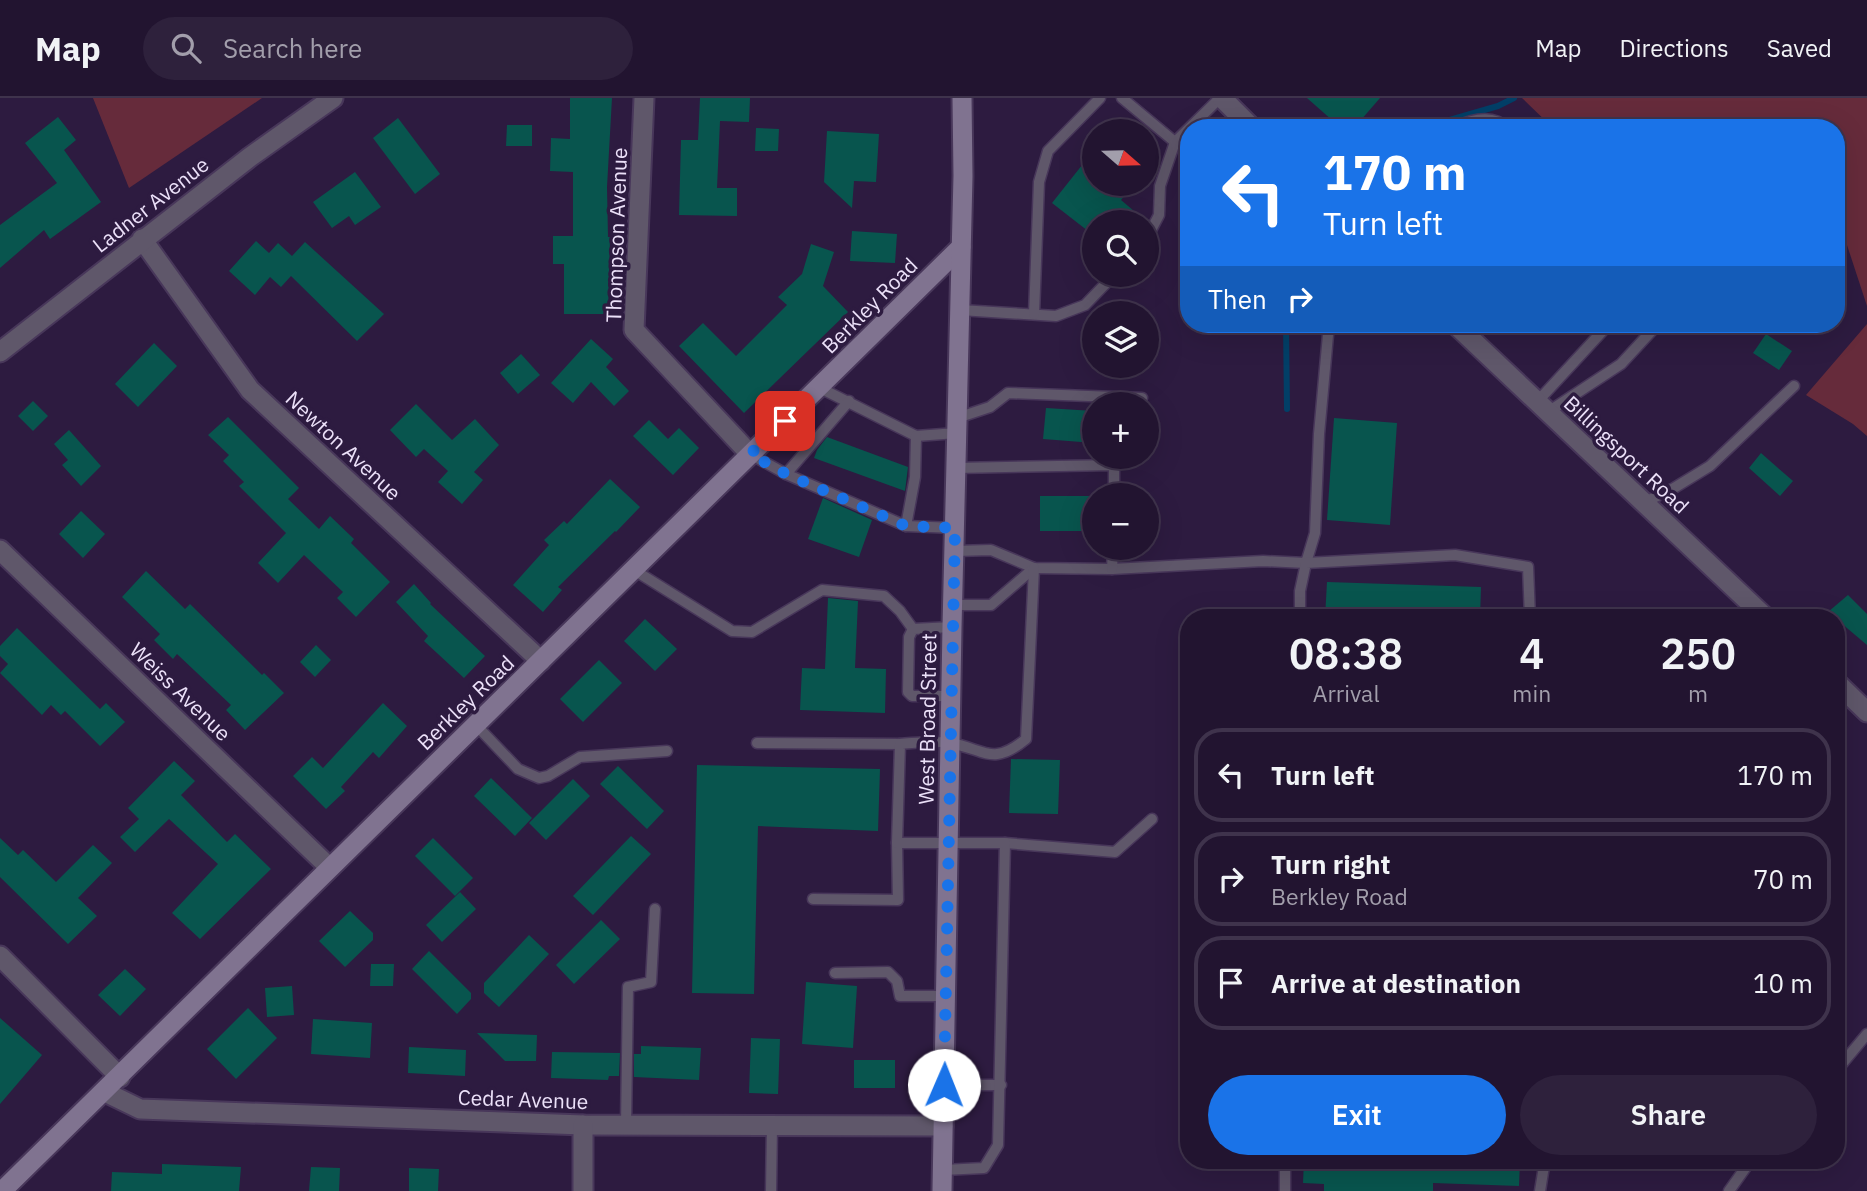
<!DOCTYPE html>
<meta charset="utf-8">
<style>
:root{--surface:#221430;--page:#2e213c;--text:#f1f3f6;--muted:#a29eab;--line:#3f334c;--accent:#1a73e8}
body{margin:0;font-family:"IBM Plex Sans",sans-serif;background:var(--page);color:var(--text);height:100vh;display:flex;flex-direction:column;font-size:26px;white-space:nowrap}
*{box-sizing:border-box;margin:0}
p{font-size:23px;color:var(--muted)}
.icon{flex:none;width:38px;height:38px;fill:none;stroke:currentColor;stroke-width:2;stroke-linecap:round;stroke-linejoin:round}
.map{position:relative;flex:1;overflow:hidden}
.panel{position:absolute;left:1180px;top:511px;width:665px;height:560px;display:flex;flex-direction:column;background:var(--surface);border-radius:28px;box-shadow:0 7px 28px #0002,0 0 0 2px var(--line)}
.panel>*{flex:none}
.guide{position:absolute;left:1180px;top:21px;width:665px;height:214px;border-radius:28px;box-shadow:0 7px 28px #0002,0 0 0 2px var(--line);background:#1a73e8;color:#fff;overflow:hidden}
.needle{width:46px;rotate:110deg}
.tools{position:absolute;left:1082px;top:21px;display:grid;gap:14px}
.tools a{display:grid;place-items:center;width:77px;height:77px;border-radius:50%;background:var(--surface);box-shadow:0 7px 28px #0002,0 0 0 2px var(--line);font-size:35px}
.pin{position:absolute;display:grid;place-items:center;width:60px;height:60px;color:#fff;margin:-30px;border-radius:14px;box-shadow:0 4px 10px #0006}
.me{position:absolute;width:77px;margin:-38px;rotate:1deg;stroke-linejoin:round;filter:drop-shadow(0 0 5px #0008)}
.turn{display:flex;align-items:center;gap:24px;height:147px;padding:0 28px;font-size:32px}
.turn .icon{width:91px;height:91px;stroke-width:2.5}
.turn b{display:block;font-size:49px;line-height:60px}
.then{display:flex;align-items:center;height:66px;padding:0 28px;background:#0003;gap:14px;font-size:26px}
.eta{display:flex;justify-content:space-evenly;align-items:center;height:119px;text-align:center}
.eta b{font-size:42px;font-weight:600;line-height:49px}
.action{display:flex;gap:14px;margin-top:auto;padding:14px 28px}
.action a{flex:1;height:80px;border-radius:42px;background:var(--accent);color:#fff;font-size:28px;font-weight:600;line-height:80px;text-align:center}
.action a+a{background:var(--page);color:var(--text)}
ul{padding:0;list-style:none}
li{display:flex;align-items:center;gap:21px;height:94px;margin:0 14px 10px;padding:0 14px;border:4px solid var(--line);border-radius:28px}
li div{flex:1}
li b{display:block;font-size:26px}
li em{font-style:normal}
header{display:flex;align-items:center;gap:42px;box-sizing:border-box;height:98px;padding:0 35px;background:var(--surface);border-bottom:2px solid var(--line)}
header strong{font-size:33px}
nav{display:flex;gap:38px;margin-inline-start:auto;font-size:24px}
.search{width:490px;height:63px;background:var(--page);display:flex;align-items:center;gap:18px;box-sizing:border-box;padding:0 24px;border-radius:38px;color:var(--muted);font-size:26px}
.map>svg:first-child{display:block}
.green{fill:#662b3b}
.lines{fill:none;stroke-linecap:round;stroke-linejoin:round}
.stream{stroke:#023f67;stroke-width:6}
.building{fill:#08554e}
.service-casing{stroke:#48375a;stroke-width:13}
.minor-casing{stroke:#48375a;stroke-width:23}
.tertiary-casing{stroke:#48375a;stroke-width:23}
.secondary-casing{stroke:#48375a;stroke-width:23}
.service{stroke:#5f576a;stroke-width:10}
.minor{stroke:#5f576a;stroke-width:19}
.tertiary{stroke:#5f576a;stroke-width:19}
.secondary{stroke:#807390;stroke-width:19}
.route{stroke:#1a73e8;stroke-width:12;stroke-dasharray:0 21.6}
.labels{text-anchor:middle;stroke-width:7;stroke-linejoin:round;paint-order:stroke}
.street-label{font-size:21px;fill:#ece1f9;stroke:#2d1b40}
</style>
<header>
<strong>Map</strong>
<div class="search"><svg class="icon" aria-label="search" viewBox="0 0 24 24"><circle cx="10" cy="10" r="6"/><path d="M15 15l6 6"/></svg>Search here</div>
<nav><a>Map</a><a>Directions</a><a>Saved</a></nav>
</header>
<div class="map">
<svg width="1867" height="1093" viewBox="0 0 1867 1093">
<rect width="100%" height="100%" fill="#2d1b40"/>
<g class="green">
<polygon points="93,0 262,0 129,90"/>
<polygon points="1522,0 1867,0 1867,208 1846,144 1836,137 1836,30 1553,30"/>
<polygon points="1867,226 1867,338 1853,326 1806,297"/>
</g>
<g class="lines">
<g class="stream">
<polyline points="1422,30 1498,8 1514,0"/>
<polyline points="1286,226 1287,311"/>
</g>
</g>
<g class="building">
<polygon points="570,0 612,0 607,89 608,139 610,139 608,216 564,216 564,166 553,166 553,138 573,138 573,74 550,73 551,40 570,41"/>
<polygon points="700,0 750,0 749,24 720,23 717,90 737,90 737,118 679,117 681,42 698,42"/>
<polygon points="1307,0 1380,0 1354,30 1341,30"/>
<polygon points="58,19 76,42 64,52 101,104 50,141 44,132 0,170 0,127 57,85 25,45"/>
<polygon points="398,20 440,76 415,96 373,40"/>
<polygon points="507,27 532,27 532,48 506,48"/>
<polygon points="756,30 779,31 778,53 755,53"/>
<polygon points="827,33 879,36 876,84 854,83 852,110 824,84"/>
<polygon points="1094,52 1094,86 1134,86 1121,102 1147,124 1094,124 1088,133 1052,105"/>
<polygon points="355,74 381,109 355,127 349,118 332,130 313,104"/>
<polygon points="852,133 897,136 895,165 850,163"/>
<polygon points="256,143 269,155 278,145 292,158 305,144 384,216 357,243 291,178 281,189 270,179 255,197 229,173"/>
<polygon points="811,146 834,154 823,188 848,214 744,315 679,248 703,225 736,258 787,207 778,199 802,176"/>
<polygon points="1766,236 1792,253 1779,272 1753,255"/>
<polygon points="591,241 613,261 606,269 629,293 614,308 591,284 573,305 551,285"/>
<polygon points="154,245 177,268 138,309 115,286"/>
<polygon points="521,256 540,277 518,296 500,275"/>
<polygon points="33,303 48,318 33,333 18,318"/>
<polygon points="416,306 452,342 475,321 499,347 474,374 483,382 462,406 438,384 448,373 424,351 416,359 390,332"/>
<polygon points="1046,310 1094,313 1094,345 1043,341"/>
<polygon points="228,319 299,390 288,401 319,431 330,418 354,441 351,445 390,484 356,519 337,500 343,494 304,457 278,485 258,465 286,435 239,388 244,384 223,363 229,357 208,337"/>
<polygon points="1334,320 1397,325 1390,427 1327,422"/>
<polygon points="649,322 668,341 679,330 699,350 673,377 633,338"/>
<polygon points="69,332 101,368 81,388 62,367 68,362 54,346"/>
<polygon points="827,339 908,369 905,393 814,360 817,352"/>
<polygon points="1761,355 1793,383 1780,398 1749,370"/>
<polygon points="610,381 640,409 616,434 615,433 558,489 562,492 543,514 513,487 549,447 544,442 564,423 567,426"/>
<rect x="1040" y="398" width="54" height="35"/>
<polygon points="823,400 872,422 859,459 808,441"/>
<polygon points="81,413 105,436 83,460 59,436"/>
<polygon points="146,473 185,511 190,506 262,577 264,575 284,595 245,632 226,612 231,607 177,556 173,561 154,542 160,536 122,499"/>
<polygon points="1327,484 1481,489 1480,520 1325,520"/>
<polygon points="414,486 431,505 430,506 485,558 464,580 424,543 428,538 396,504"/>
<polygon points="1848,497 1867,516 1867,547 1828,514"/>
<polygon points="828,500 858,503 855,570 886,571 885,615 800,612 802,570 825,571"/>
<polygon points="645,521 677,551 655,573 624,543"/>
<polygon points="17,530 100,611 106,605 125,624 100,648 65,613 61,617 51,607 42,617 0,575 8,566 0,558 0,548"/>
<polygon points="316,547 331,562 315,579 300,564"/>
<polygon points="599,562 622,585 583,624 560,601"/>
<polygon points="383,605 407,628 379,660 373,654 341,689 345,693 326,711 293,678 312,659 323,670"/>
<polygon points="1011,661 1060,662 1058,716 1009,715"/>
<polygon points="174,663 195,683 181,697 227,744 235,736 271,771 200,841 172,815 218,766 169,721 135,754 120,739 139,721 128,710"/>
<polygon points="697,667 880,671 878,733 758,728 754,896 692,895"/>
<polygon points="618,668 664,713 647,731 600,686"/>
<polygon points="491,680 532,720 515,738 474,698"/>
<polygon points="573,681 590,698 546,742 529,725"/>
<polygon points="631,738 651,756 593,817 573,798"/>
<polygon points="0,740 18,757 23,752 56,784 93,747 112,765 78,800 97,818 68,846 0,779"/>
<polygon points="433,740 473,780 455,798 415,758"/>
<polygon points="460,794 476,811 442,844 426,827"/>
<polygon points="350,813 373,835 373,842 345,869 319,843"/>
<polygon points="601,822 620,841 574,886 556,867"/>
<polygon points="529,837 549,856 499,909 484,895 484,885"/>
<polygon points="429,853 471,895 471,901 457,916 412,871"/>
<polygon points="371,866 394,866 393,888 370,888"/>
<polygon points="125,871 146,891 120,918 98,897"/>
<polygon points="806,884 857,888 853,950 802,946"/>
<polygon points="292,888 294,917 267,919 265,890"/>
<polygon points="248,910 277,940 236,981 207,951"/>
<polygon points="0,920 42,957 0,1006"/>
<polygon points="313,921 372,925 370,960 311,956"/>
<polygon points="477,935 537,937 536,963 505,963"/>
<polygon points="751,940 780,941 778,996 749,995"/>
<polygon points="641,948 701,950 699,982 634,979 634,956 641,956"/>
<polygon points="409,949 466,952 465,978 408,975"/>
<polygon points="552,954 620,955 619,978 609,978 608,982 551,980"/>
<rect x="854" y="962" width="41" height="28"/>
<polygon points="1304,1062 1520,1062 1519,1088 1433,1085 1433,1093 1324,1093 1324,1086 1303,1085"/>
<polygon points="162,1066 241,1069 239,1093 111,1093 112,1074 162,1076"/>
<polygon points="311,1069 340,1070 339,1093 309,1093"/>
<polygon points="409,1070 439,1071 438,1093 409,1093"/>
</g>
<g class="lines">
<defs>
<g id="service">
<polyline points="1122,0 1175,44"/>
<path d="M1453,30c17,-8 39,-15 54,0"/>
<polyline points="1146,142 1159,117 1160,88 1175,44 1220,0"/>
<polyline points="960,212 1056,218 1085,207 1114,177"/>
<polyline points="1034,216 1039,84 1048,53 1100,0"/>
<polyline points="820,290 916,338 957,335"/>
<polyline points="1537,304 1609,226"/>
<polyline points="1548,314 1621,266 1658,226"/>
<polyline points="957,320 990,309 1008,295 1142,300"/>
<polyline points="750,356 786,376 906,428 955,430"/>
<polyline points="956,370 1114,367 1114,397"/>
<polyline points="786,376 849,303"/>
<polyline points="1643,405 1674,390 1710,368 1794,288"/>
<polyline points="906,428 915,379 916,338"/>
<polyline points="955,453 991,452 1034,470 1112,471 1263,463 1306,465 1315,435 1319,336 1329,226"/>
<polyline points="1112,471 1113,450"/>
<polyline points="634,472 732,533 752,534 822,492 884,498 900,513 913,531"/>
<polyline points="952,507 991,507 1034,470"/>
<polyline points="1300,520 1300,493 1306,465 1455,457 1528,469 1530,520"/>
<polyline points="951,598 912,598 908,594 909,539 913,531 952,529"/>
<polyline points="476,627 518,671 539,680 548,678 580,659 667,653"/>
<polyline points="757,645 900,646"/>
<polyline points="1005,745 1115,754 1152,721"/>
<polyline points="813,801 898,802 897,745"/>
<polyline points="835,875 888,874 897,883 900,898 946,898"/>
<polyline points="1836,973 1867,936"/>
<polyline points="944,987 1001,987"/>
<polyline points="626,1027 628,889 651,884 655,811"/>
<path d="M943,1072l41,-2 14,-23 7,-302h-108l3,-99c16,-1 34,-4 50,-1 35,6 42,24 76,-4l8,-171"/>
<polyline points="771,1093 772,1028"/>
<polyline points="1285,1093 1285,1062"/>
<polyline points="1540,1093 1545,1062"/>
<polyline points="1729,1093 1751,1062"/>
</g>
<g id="minor">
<polyline points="644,0 634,232 750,356"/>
<polyline points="142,141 250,292 541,563"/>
<polyline points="0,254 250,59 333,0"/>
<polyline points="0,452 329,769"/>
<polyline points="0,858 120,979"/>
<polyline points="105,994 140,1011 583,1027 943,1028"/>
<polyline points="583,1093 583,1027"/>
</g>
<g id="tertiary">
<polyline points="1222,0 1252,30"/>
<polyline points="1455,226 1766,520"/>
<polyline points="1836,584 1867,614"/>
</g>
<g id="secondary">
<polyline points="2,1093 961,149"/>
<polyline points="942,1093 952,529 963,78 962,0"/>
</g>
</defs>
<use href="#service" class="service-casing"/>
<use href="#minor" class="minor-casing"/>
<use href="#tertiary" class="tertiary-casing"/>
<use href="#secondary" class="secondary-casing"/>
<use href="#service" class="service"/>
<use href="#minor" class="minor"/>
<use href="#tertiary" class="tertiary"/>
<use href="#secondary" class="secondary"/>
</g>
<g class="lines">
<polyline class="route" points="785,323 750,356 786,376 906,428 955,430 944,987"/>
</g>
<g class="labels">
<g class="street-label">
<text transform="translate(151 107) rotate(-38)" y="7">Ladner Avenue</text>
<text transform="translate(617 137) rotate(-88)" y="7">Thompson Avenue</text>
<text transform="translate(870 208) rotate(-45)" y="7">Berkley Road</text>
<text transform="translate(343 348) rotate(43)" y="7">Newton Avenue</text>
<text transform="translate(1626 357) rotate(43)" y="7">Billingsport Road</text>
<text transform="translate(180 594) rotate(44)" y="7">Weiss Avenue</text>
<text transform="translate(466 605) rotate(-44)" y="7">Berkley Road</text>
<text transform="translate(928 621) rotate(-89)" y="7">West Broad Street</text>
<text transform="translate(523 1002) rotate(2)" y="7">Cedar Avenue</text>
</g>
</g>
</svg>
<div class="tools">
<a><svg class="needle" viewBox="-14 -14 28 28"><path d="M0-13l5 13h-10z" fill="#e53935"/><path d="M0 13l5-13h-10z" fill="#a29eab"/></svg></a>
<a><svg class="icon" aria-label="search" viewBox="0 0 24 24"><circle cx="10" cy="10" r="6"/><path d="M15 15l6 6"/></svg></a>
<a><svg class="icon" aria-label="layers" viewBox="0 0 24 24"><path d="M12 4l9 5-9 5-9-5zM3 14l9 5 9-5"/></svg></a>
<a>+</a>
<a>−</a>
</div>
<div class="pin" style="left:785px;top:323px;background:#d93025"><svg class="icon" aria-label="arrive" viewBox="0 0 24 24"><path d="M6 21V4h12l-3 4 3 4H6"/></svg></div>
<svg class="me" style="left:944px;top:987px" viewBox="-20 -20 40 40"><circle r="19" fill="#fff"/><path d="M0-13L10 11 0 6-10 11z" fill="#1a73e8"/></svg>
<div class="guide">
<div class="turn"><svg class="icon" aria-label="left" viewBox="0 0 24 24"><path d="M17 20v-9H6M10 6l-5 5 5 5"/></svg><div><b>170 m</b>Turn left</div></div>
<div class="then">Then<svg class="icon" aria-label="right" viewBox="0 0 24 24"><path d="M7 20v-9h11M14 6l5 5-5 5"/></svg></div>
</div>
<section class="panel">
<div class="eta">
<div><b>08:38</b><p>Arrival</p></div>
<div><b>4</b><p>min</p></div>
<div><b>250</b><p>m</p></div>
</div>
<ul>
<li><svg class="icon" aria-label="left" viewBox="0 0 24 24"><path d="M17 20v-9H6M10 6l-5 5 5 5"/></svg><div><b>Turn left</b></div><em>170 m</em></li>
<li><svg class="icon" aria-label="right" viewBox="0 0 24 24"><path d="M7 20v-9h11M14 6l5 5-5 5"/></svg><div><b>Turn right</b><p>Berkley Road</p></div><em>70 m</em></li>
<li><svg class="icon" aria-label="arrive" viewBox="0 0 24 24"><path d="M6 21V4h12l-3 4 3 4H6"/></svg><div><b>Arrive at destination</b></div><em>10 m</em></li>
</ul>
<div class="action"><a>Exit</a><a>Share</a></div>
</section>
</div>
